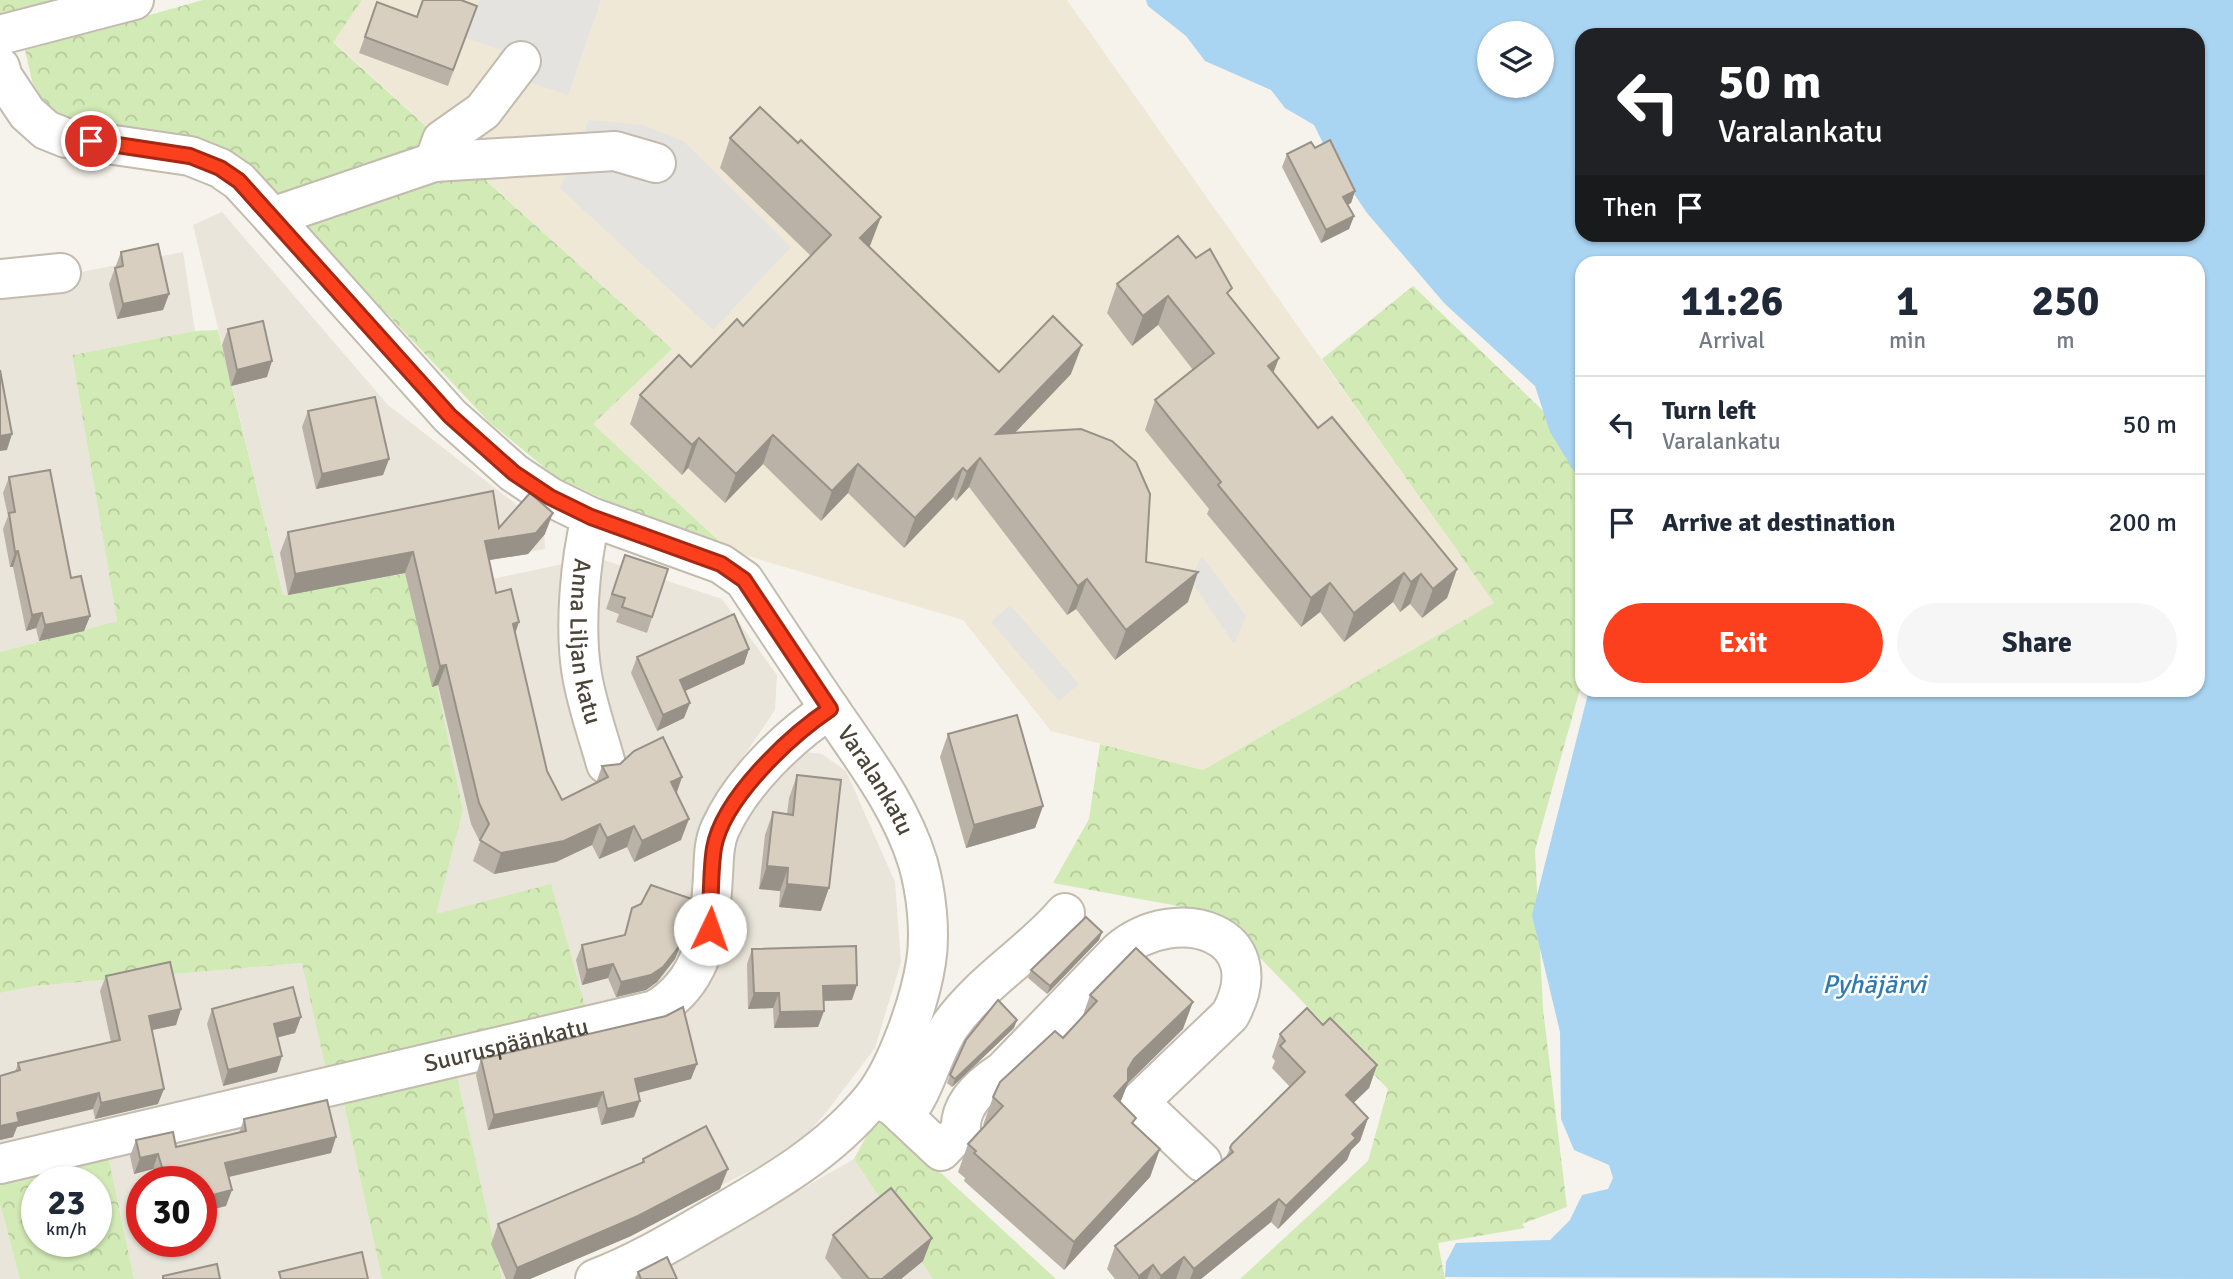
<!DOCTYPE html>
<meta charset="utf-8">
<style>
:root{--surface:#fff;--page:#f6f6f7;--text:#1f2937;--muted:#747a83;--line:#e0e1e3;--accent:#fc3f1d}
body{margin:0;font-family:Signika,sans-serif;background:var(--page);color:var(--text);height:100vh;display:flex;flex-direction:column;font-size:26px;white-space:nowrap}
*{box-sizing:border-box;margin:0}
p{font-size:23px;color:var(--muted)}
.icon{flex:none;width:38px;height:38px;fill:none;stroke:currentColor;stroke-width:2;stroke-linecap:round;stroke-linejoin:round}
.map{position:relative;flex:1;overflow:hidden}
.drawer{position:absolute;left:1575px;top:256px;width:630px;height:441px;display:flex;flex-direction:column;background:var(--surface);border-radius:21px;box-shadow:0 2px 5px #0004}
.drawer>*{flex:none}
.hud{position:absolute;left:1575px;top:28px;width:630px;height:214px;border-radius:21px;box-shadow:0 2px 5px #0004;background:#202124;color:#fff;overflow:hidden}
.fabs{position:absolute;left:1477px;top:21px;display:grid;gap:14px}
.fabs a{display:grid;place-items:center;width:77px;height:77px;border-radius:50%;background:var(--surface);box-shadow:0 2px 5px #0004;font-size:35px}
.speed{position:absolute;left:21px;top:1166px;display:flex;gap:14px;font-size:35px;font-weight:700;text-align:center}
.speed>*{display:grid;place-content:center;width:91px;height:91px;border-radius:50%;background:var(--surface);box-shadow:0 2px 5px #0004;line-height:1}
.speed small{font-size:18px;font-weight:400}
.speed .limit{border:10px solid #d22;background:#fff;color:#111}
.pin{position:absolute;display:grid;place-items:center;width:60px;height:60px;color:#fff;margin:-30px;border:4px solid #fff;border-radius:50%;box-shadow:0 2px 7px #0007}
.me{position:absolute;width:77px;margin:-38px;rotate:3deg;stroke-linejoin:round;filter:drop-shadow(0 0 5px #0008)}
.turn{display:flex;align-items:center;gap:24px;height:147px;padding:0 28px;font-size:32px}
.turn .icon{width:91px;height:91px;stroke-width:2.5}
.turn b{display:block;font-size:49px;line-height:60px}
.then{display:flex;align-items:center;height:66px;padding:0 28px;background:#0003;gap:14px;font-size:26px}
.eta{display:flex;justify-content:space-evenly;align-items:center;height:119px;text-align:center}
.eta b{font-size:42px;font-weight:800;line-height:49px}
.cta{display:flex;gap:14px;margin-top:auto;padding:14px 28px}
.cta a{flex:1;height:80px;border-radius:42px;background:var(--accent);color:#fff;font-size:28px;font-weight:800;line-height:80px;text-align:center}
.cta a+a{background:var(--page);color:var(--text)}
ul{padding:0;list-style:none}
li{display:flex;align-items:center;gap:21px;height:98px;padding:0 28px;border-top:2px solid var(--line)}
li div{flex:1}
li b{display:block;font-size:26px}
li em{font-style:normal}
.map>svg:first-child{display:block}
.residential{fill:#eae5da;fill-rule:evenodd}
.education{fill:#efe8d6}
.forest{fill:url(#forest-crowns);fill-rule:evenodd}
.parking{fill:#e5e3e0}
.water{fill:#a9d4f2;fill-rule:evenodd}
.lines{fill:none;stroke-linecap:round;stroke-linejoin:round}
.minor-casing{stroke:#c2bbae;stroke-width:42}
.minor{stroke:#fff;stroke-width:38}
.wall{fill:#bab2a6}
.shaded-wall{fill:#979187}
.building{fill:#d8cfc1;stroke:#979187;stroke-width:2}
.route-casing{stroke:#a42913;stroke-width:18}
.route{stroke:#fc3f1d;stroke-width:12}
.labels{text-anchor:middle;stroke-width:5;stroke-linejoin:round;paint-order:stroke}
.street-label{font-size:24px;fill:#4b4439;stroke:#fff}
.water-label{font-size:26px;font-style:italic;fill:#2e7ab2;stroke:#fff}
</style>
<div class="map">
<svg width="2233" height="1279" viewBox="0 0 2233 1279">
<defs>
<pattern id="forest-crowns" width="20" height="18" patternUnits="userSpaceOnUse" patternTransform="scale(1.75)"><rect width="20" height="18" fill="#d2eab5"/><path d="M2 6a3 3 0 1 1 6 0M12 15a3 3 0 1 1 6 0" fill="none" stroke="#b6ca9c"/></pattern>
</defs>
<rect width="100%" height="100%" fill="#f6f3ec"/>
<g class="residential">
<polygon points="222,212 388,405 544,526 545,549 283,595 193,225"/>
<polygon points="183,252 195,331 72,355 117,621 0,652 0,288"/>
<polygon points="595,557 722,599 777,675 775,710 708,809 686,966 637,1006 587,1013 435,914 463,810 418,595"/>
<polygon points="796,751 822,754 846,771 895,882 901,962 875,1048 828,1110 795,1148 643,1225 529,1279 502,1279 457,1076 684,1010 702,994 726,934 732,833"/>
<polygon points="303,963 327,1074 0,1151 0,993 35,986"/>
<path d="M344,1104l38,175h-248l-26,-124zM142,1181h59v60h-59z"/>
<polygon points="854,1159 933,1279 634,1279 754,1216"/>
<polygon points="0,1204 20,1279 0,1279"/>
</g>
<polygon class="education" points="362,0 1067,0 1494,603 1203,770 1051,731 963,620 731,551 593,424 672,349 333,41"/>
<g class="forest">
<polygon points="0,0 62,0 0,18"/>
<polygon points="203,0 362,0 333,42 672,349 593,424 727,548 629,511 556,477 489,422 267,186 75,124 46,106 32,81 25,50"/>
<polygon points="1413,286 1559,426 1582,490 1582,682 1535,850 1543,1009 1567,1207 1522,1224 1525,1228 1438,1243 1445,1279 1240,1279 1368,1161 1388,1089 1216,913 1053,883 1089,819 1100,744 1203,770 1494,603 1322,359"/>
<polygon points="218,330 283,595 420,571 418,595 463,810 436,914 551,884 587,1013 327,1074 302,963 35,986 0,993 0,652 117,621 72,355 195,331"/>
<polygon points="457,1076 502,1279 382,1279 344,1104"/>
<polygon points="878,1115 1056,1279 933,1279 854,1159"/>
<path d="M108,1155l26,124h-114l-20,-75v-23zM37,1181h59v60h-59z"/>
</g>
<g class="parking">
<polygon points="479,0 601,0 568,95 494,70 501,50 466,38"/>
<polygon points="589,120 643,125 683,141 791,247 713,330 560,188"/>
<polygon points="1202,556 1246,616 1234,644 1190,579"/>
<polygon points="1010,605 1079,684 1059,701 991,622"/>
</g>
<path class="water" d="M1146,0h1087v1279l-788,-2 1,-15 10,-19 94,-3 20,-20 12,-25 26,-6 5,-11 -4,-13 -35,-15 -13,-31 -1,-87 -28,-117 57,-225h609v-428h-616v222l-32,-52 -15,-46 -90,-82 -78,-91 -34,-50 -19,-38 -29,-17 -14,-18 -66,-29 -19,-25 -38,-30zM1489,33h53v53h-53zM1582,35h616v199h-616z"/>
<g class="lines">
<defs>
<g id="minor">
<polyline points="0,35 134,0"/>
<path id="s1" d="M0,67l3,10 24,36 19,17 20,8 124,18 30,12 19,13 33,36 178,199 64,57 36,24 41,20 130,47 23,16c29,44 58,88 88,132 32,47 69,95 86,151 8,28 13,69 8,99 -6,39 -29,106 -54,137 -44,54 -105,88 -164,122 -36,21 -73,43 -113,58"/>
<polyline points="434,162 442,140 483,111 521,61"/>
<polyline points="272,217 434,162 615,151 656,163"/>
<polyline points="0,279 61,273"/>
<path id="s2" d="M591,517c-11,44 -17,112 -9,158 5,30 16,60 24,89"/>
<path d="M874,1097l19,9 48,45 20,-21c-2,-26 20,-45 42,-59l116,-120c58,-49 156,-18 111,64l-91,87 63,60"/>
<path d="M904,1116c22,-26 27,-61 46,-90 31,-44 81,-73 115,-113"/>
<path id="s3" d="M0,1164l655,-154c50,-29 55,-80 58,-134 1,-15 0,-32 7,-47 21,-47 68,-92 110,-120"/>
</g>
</defs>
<use href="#minor" class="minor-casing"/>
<use href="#minor" class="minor"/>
</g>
<g class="wall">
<polygon points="377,2 417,17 477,6 448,86 359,53"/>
<polygon points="730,138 870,246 869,247 999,372 1071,374 1015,433 1146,562 1188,602 1115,660 1076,609 1067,615 969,487 956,501 953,497 904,548 848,493 821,521 763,464 725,503 688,468 682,475 630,424 640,395 691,367 743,326 811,256 720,168"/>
<polygon points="1315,148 1355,191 1351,203 1348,205 1354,216 1349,229 1321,243 1282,167 1287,154"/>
<polygon points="121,252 169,294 163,310 117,319 109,284"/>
<polygon points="1117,284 1229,297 1273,372 1318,428 1457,569 1447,598 1422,618 1410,604 1400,612 1393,602 1344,642 1320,612 1301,627 1207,514 1209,509 1145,430 1155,400 1193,370 1158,325 1132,346 1107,313"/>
<polygon points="228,329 267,377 231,386 222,345"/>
<polygon points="308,411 389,459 383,475 316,489 302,427"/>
<polygon points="9,477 71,578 90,616 84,631 39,641 36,628 26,631 13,567 10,567 3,529 8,516 3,493"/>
<polygon points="499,528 545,534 528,554 489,560 496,593 515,633 547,771 562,800 596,783 602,766 682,777 676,793 681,840 634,862 627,847 599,859 592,845 556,862 494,874 473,861 480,842 471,824 438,685 432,687 405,573 288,595 280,553 288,532"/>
<polygon points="625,555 668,569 647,633 616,622 619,614 606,609"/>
<polygon points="749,649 744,664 685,691 684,718 657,731 631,673 637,657"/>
<polygon points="948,734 1043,806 1035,828 966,848 940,757"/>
<polygon points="797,775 821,911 779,907 780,891 759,889 765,835 773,812 787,814 789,798"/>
<polygon points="632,908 687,912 675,959 657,982 646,990 616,997 608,978 582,985 576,960 582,945 624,936"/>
<polygon points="1102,932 1099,940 1047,994 1028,978 1031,970"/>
<polygon points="752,949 852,1000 823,1001 824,1011 818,1027 774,1028 773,1008 748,1009 747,964"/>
<polygon points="106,976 181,1009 176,1025 152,1030 158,1104 95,1119 93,1109 17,1127 13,1137 0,1140 0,1076 15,1072 18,1063 111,1042 100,991"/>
<polygon points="1090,995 1183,1029 1128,1083 1120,1103 1134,1124 1160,1149 1150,1177 1064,1270 964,1181 965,1178 958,1172 968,1144 985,1126 983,1125 993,1097 1063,1038 1082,1018"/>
<polygon points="212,1009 295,1033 277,1037 277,1072 223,1086 207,1024"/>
<polygon points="1323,1025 1377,1065 1369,1088 1353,1103 1368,1118 1360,1141 1351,1150 1347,1160 1278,1229 1271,1222 1201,1279 1115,1279 1107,1269 1115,1246 1226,1157 1232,1144 1290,1087 1272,1068 1275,1061 1272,1057 1280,1034"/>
<polygon points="1014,1028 952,1087 947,1083 950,1075"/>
<polygon points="481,1059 691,1079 638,1093 634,1117 601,1125 597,1107 488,1130 476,1075"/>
<polygon points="244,1119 331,1153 229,1177 226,1206 201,1212 201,1181 156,1181 153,1169 134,1174 130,1156 136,1140 176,1147 239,1133"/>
<polygon points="643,1159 720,1189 631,1236 530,1279 506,1279 491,1244 498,1224 641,1164"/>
<polygon points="833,1235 923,1261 901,1279 842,1279 825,1258"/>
<polygon points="638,1272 677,1279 635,1279"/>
</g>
<g class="shaded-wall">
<polygon points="1355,191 1351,203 1339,209 1343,197"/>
<polygon points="1354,216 1349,229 1321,243 1326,230"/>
<polygon points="881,217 870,246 849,268 860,238"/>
<polygon points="169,294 163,310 117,319 123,304"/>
<polygon points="1168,296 1158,325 1132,346 1143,316"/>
<polygon points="1082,345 1071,374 986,463 996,434"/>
<polygon points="1279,358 1268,387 1268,366"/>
<polygon points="272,361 267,377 231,386 237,370"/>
<polygon points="12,434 7,450 0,451 0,436"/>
<polygon points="773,435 763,464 725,503 736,474"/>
<polygon points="699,438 688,468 682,475 692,445"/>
<polygon points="980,458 969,487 956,501 967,472"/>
<polygon points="389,459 383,475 316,489 322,474"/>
<polygon points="858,464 848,493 821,521 832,491"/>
<polygon points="963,468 953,497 904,548 915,518"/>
<polygon points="553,513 545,534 528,554 477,562 485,541"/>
<polygon points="18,551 13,567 10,567 15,552"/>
<polygon points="413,552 405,573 288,595 295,574"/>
<polygon points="1457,569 1447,598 1422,618 1433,589"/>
<polygon points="1198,572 1188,602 1115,660 1126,630"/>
<polygon points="1404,573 1393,602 1344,642 1354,613"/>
<polygon points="1421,574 1410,604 1400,612 1411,582"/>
<polygon points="1087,579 1076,609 1067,615 1078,586"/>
<polygon points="1330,583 1320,612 1301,627 1311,598"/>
<polygon points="42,613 36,628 26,631 32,615"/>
<polygon points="90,616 84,631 39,641 45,625"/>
<polygon points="519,622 512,643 513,624"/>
<polygon points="749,649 744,664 674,696 680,680"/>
<polygon points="446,665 438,685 432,687 440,666"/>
<polygon points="690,703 684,718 657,731 663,715"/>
<polygon points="682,777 675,798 671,782"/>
<polygon points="1043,806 1035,828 966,848 974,825"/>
<polygon points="689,819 681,840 634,862 642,841"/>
<polygon points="600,824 592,845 556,862 494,874 501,853"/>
<polygon points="634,826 627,847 599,859 607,838"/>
<polygon points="767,866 788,868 780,891 759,889"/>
<polygon points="787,884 829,888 821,911 779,907"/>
<polygon points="1102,932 1099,940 1047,994 1050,986"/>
<polygon points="681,944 675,959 657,982 646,990 616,997 621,982"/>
<polygon points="613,964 608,978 582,985 587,970"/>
<polygon points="857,985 852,1000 817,1001 823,986"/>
<polygon points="754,993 779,993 773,1008 748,1009"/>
<polygon points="1193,1002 1183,1029 1128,1083 1118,1108 1114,1096 1134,1059"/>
<polygon points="181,1009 176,1025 143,1032 149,1016"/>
<polygon points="824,1011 818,1027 774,1028 780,1012"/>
<polygon points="301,1017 295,1033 268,1040 274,1024"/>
<polygon points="1017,1020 1014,1028 952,1087 955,1079"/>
<polygon points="282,1056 277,1072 223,1086 228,1070"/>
<polygon points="697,1064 691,1079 629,1095 635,1079"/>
<polygon points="1377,1065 1369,1088 1338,1118 1346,1095"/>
<polygon points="164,1089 158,1104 95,1119 101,1103"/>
<polygon points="603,1092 597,1107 488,1130 494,1115"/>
<polygon points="99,1093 93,1109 17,1127 13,1137 0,1140 0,1126 17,1113"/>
<polygon points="640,1101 634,1117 601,1125 607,1109"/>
<polygon points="1368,1118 1360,1141 1351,1150 1347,1160 1278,1229 1286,1206 1352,1134"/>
<polygon points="336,1137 331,1153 219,1179 225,1163"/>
<polygon points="1160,1149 1150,1177 1064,1270 1074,1242"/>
<polygon points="158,1154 153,1169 134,1174 140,1158"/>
<polygon points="728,1169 720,1189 631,1236 530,1279 513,1279 517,1268"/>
<polygon points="232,1190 226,1206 201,1212 201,1198"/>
<polygon points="1279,1199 1271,1222 1201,1279 1190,1279 1194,1269"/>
<polygon points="932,1238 923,1261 901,1279 882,1279"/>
<polygon points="1184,1257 1176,1279 1160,1279 1161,1276"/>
<polygon points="1153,1265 1147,1279 1138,1279 1139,1276"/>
</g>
<g class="building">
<polygon points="423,0 461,0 477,6 453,70 365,37 377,2 417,17"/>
<polygon points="760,107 798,143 801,140 881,217 860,238 999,372 1053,316 1082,345 996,434 1081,429 1112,441 1136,462 1150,494 1146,562 1198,572 1126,630 1087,579 1078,586 980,458 967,472 963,468 915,518 858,464 832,491 773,435 736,474 699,438 692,445 640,395 679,355 691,367 737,319 743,326 831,235 730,138"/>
<polygon points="1330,140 1355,191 1343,197 1354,216 1326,230 1287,154 1311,142 1315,148"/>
<polygon points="1178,236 1196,258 1210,249 1232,288 1227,293 1279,358 1268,366 1318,428 1332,417 1457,569 1433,589 1421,574 1411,582 1404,573 1354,613 1330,583 1311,598 1218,485 1221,482 1155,400 1214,353 1168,296 1143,316 1117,284"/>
<polygon points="158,244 169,294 123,304 115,268 123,266 121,252"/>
<polygon points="263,321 272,361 237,370 228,329"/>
<polygon points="0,370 12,434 0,436"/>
<polygon points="375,397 389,459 322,474 308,411"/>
<polygon points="50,470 71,578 81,576 90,616 45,625 42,613 32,615 18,551 15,552 9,513 15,512 9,477"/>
<polygon points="493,491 499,528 530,493 553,513 536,533 485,541 496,593 511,589 519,622 513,624 547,771 562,800 608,777 602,766 620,764 634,751 663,737 682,777 671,782 689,819 642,841 634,826 607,838 600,824 564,841 501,853 480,840 489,824 479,803 446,665 440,666 413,552 295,574 288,532"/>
<polygon points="625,555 668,569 652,617 622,607 625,598 612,594"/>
<polygon points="734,614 749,649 680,680 690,703 663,715 637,657"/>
<polygon points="1017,715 1043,806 974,825 948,734"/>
<polygon points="797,775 841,780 829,888 787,884 788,868 767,866 773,812 793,815"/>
<polygon points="651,885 692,899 687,912 691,915 681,944 663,967 651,975 621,982 613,964 587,970 582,945 625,935 632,908 641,904"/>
<polygon points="1086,917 1102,932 1050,986 1031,970"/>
<polygon points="856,946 857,985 823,986 824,1011 780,1012 779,993 754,993 752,949"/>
<polygon points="1136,948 1193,1002 1134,1059 1128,1069 1128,1081 1114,1096 1136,1118 1132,1123 1160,1149 1074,1242 974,1153 976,1151 968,1144 1003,1106 993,1097 1000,1082 1055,1031 1063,1038 1097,1001 1090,995"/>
<polygon points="170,962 181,1009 149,1016 164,1089 101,1103 99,1093 17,1113 19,1122 0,1126 0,1076 20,1070 18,1063 120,1040 106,976"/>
<polygon points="293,987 301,1017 274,1024 282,1056 228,1070 212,1009"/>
<polygon points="998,1000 1017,1020 955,1079 950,1075 966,1040"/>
<polygon points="683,1007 697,1064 635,1079 640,1101 607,1109 603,1092 494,1115 481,1059 666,1016"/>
<polygon points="1307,1008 1323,1025 1330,1018 1377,1065 1346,1095 1368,1118 1352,1134 1356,1138 1286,1206 1279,1199 1194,1269 1184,1257 1161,1276 1153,1265 1139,1276 1115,1246 1233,1152 1230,1148 1232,1144 1305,1072 1280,1046 1285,1041 1280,1034"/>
<polygon points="327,1100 336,1137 225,1163 232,1190 201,1198 201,1181 166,1181 158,1154 140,1158 136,1140 173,1132 176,1147 246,1131 244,1119"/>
<polygon points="706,1126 728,1169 638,1216 517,1268 498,1224 644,1162 643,1159"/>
<polygon points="891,1188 932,1238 882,1279 869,1279 833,1235"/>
<polygon points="362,1252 368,1279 281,1279 279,1272"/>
<polygon points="667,1257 677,1279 641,1279 638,1272"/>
<polygon points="217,1264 220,1279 163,1279 163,1276"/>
</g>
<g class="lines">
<defs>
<path id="route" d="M91,141l99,15 30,12 19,13 211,235 64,57 36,24 41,20 130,47 23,16 86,129c-40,27 -107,89 -116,139 -4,26 -3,55 -4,81"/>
</defs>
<use href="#route" class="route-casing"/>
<use href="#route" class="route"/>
</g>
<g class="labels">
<g class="street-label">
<text dy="8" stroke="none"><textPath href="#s2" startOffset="126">Anna Liljan katu</textPath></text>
<text dy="8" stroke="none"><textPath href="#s1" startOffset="1178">Varalankatu</textPath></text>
<text dy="8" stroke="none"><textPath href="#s3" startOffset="520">Suuruspäänkatu</textPath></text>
</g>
<g class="water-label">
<text x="1874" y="993">Pyhäjärvi</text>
</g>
</g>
</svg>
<div class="fabs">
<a><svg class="icon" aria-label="layers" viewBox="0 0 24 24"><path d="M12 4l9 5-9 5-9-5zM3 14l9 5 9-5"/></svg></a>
</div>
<div class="speed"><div>23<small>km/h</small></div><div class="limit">30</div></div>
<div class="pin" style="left:91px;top:141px;background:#d93025"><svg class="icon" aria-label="arrive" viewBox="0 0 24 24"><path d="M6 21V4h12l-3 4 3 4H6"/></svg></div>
<svg class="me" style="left:710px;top:929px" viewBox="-20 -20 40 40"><circle r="19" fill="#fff"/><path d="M0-13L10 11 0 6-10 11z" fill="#fc3f1d"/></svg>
<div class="hud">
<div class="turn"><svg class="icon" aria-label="left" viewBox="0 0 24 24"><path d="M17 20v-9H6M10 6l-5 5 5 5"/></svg><div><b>50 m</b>Varalankatu</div></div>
<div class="then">Then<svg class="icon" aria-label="arrive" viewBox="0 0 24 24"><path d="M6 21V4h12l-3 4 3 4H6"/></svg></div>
</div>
<section class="drawer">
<div class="eta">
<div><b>11:26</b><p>Arrival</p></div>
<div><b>1</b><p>min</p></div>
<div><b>250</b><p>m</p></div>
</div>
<ul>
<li><svg class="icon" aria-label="left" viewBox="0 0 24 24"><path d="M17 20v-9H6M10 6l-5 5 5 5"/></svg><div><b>Turn left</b><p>Varalankatu</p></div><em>50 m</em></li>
<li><svg class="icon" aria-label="arrive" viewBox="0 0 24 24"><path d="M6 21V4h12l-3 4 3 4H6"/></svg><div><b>Arrive at destination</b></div><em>200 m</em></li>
</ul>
<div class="cta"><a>Exit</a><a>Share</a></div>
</section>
</div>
